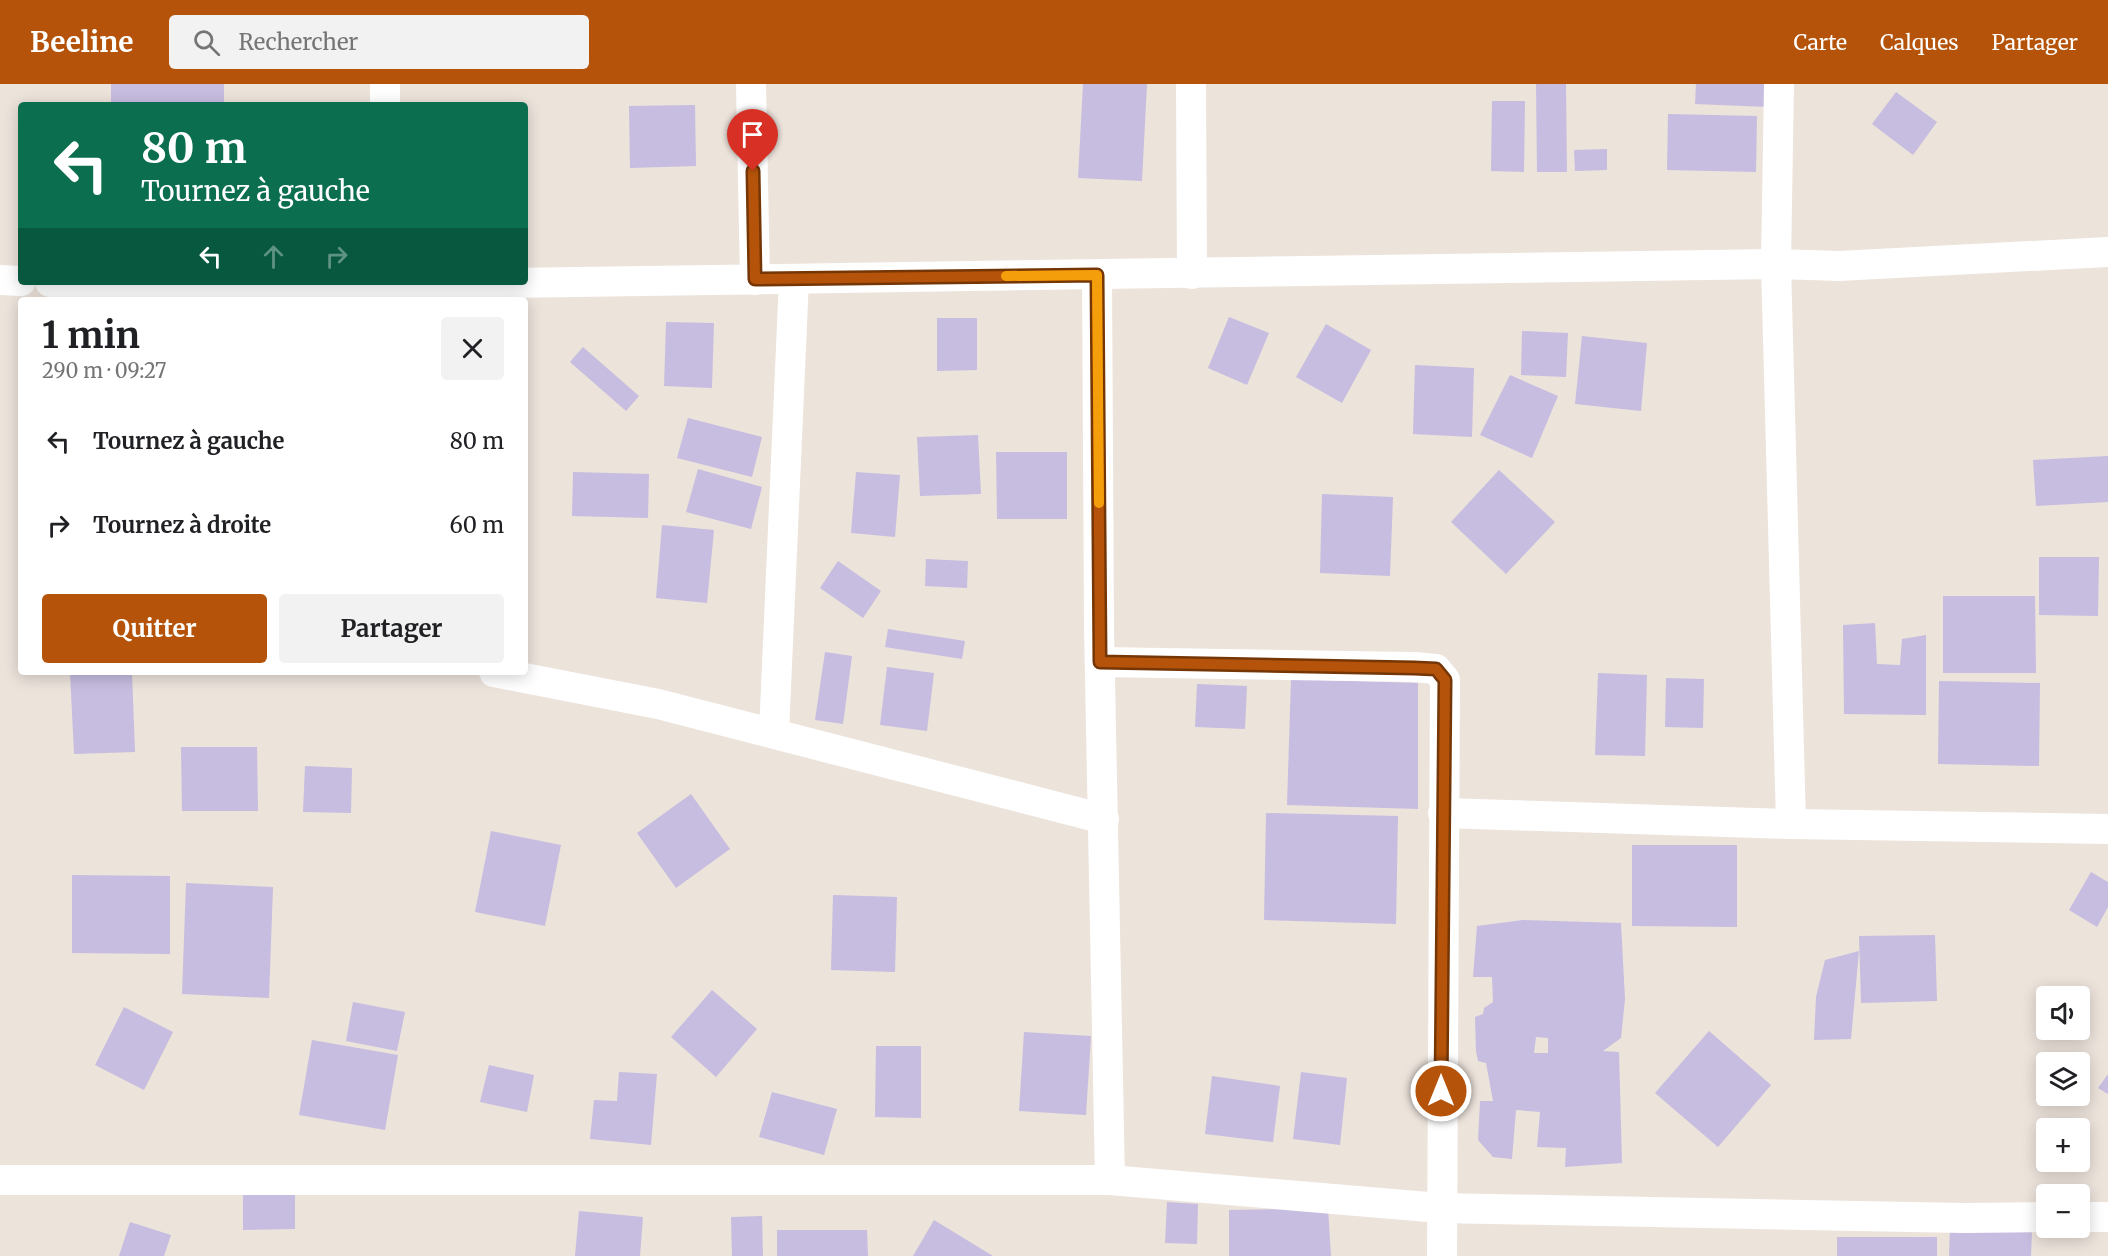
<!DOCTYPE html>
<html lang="fr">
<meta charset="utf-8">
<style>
:root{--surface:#fff;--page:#f2f2f2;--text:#202124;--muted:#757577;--accent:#b45309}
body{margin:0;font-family:Merriweather,serif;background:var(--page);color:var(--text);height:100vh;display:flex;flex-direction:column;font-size:22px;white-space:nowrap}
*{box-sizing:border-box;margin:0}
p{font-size:20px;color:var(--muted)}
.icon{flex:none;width:33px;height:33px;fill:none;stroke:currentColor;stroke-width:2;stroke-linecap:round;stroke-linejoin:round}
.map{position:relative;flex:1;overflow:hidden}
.sheet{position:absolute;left:18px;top:213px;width:510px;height:378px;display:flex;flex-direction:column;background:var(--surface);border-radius:6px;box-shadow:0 3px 15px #0003}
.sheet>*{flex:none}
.top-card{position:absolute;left:18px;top:18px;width:510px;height:183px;border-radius:6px;box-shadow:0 3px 15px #0003;background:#0b6e4f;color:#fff;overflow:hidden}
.fabs{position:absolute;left:2036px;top:902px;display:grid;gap:12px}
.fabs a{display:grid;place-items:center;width:54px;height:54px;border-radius:6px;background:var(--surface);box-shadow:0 3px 15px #0003;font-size:30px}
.pin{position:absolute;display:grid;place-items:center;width:51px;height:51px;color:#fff;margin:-62px -26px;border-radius:50% 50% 50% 0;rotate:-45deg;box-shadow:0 0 6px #0007}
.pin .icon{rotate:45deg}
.me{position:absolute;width:66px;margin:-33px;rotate:0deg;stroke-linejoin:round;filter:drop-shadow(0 0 4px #0008)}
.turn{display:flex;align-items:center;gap:21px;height:126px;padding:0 24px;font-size:27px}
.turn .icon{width:78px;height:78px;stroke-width:2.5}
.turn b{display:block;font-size:42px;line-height:51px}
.lanes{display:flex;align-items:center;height:57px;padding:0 24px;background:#0003;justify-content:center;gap:30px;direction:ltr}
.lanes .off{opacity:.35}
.round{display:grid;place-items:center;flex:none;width:63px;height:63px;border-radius:6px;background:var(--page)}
.overview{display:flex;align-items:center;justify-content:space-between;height:102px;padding:0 24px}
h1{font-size:36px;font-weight:700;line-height:45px}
.action{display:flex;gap:12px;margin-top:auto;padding:12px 24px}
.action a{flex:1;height:69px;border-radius:6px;background:var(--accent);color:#fff;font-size:24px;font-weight:700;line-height:69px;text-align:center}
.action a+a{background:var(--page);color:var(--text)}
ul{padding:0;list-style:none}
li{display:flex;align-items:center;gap:18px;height:84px;padding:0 24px}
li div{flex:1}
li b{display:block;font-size:22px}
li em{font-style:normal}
header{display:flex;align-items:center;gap:36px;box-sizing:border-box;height:84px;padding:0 30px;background:var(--accent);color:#fff}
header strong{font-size:28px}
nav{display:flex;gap:33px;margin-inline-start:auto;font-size:21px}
.search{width:420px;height:54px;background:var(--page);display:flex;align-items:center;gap:15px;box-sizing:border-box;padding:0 21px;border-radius:6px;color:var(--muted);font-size:22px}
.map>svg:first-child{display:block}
.building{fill:#c6bde0;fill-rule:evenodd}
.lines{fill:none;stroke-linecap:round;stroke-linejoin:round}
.street{stroke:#fff;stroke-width:30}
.route-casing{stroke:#753606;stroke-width:15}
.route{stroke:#b45309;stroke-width:10}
.slow{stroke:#f59e0b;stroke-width:10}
</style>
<header>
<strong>Beeline</strong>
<div class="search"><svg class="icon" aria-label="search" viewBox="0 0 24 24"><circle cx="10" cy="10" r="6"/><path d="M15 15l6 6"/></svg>Rechercher</div>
<nav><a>Carte</a><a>Calques</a><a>Partager</a></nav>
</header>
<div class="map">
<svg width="2108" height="1172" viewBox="0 0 2108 1172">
<rect width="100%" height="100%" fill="#ece3db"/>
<g class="building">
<rect x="111" y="0" width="113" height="21"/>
<polygon points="1083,0 1147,0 1142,97 1078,94"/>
<polygon points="1536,0 1566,0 1567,88 1537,88"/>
<polygon points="1696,0 1769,0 1768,23 1695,20"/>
<polygon points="1896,8 1937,38 1913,71 1872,40"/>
<polygon points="1492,17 1525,17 1524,88 1491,87"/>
<polygon points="695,21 696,82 630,84 629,22"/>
<polygon points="1668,30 1757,32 1756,88 1667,86"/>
<polygon points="1607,65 1607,86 1575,87 1574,66"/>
<polygon points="1229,233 1269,249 1247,301 1208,284"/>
<polygon points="937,234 977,234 977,286 937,287"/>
<polygon points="666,238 714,239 712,304 664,302"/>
<polygon points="1326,240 1371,266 1342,319 1296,293"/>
<polygon points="1522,247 1568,249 1566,293 1521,291"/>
<polygon points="1582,252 1647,259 1641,327 1575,320"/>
<polygon points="583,263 639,312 626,327 570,278"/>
<polygon points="1415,281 1474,284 1472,353 1413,350"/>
<polygon points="1510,291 1558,312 1532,374 1480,351"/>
<polygon points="688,334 762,353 752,393 677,374"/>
<polygon points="978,351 981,410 920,412 917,353"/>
<polygon points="996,368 1067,368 1067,435 997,435"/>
<polygon points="2108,372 2108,418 2036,422 2033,376"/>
<polygon points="698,385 762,403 751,445 686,428"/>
<polygon points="1499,386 1555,438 1506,490 1451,438"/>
<polygon points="573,388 649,390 648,434 572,432"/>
<polygon points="856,388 900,391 895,453 851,449"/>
<polygon points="1322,410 1393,413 1390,492 1320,489"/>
<polygon points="662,441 714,446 707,519 656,514"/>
<polygon points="2039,473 2099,473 2098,532 2039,531"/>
<polygon points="926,475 968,477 967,504 925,502"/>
<polygon points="838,477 881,507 863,534 820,504"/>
<polygon points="1943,512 2035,512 2036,589 1943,589"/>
<polygon points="1875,539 1877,580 1900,581 1902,555 1926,551 1926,631 1844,630 1843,541"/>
<polygon points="888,545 965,557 962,575 885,563"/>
<polygon points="825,568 852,572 843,640 815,636"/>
<polygon points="887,583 934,589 927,647 880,641"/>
<polygon points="70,588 132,588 135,668 74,670"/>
<polygon points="1598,589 1647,591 1645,672 1595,671"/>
<polygon points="1666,594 1704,595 1703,644 1665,643"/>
<polygon points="1291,595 1418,599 1418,725 1287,721"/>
<polygon points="1939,597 2040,599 2039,682 1938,680"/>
<polygon points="1197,600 1247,602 1245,645 1195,643"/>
<polygon points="181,663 257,663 258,727 182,727"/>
<polygon points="305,682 352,684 351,729 303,728"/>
<polygon points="691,710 730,765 676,804 637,749"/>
<polygon points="1266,729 1398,732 1396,840 1264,836"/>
<polygon points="491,747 561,761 545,842 475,828"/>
<polygon points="1632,761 1737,761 1737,843 1632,842"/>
<polygon points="2091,788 2108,798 2108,823 2097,843 2069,826"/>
<polygon points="72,791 170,792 170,870 72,869"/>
<polygon points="186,799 273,803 269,914 182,910"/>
<polygon points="833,811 897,813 895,888 831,886"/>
<path d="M1523,836l98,3 4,76 -4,39 -18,13 16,1 3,111 -57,4 1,-19 -29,-1 3,-35 -24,-2 -4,49 -19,-2 -15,-17 2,-39h13l-7,-38 -8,-2 -2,-10 -1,-34 8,-3 1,-6 9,-6 -1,-25h-19l4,-51zM1536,953l12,1v15h-14z"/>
<polygon points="1935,851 1937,917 1861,919 1859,852"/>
<polygon points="1859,867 1851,955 1814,956 1816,913 1825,876"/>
<polygon points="712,906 757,945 716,993 671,953"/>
<polygon points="353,918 405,928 397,967 346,957"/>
<polygon points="124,923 173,948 144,1006 95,981"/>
<polygon points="1709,947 1771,1001 1718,1063 1655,1009"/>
<polygon points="1024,948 1091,952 1086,1031 1019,1027"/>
<polygon points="312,956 398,971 385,1046 299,1031"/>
<polygon points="876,962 921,962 921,1034 875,1033"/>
<polygon points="489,981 534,991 527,1028 480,1018"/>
<polygon points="619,988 657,990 651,1061 590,1055 594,1016 617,1017"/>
<polygon points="1301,988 1347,994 1340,1061 1293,1055"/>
<polygon points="2108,990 2108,1010 2098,1004"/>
<polygon points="1212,992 1280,1002 1273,1058 1205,1050"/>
<polygon points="772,1008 837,1025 824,1071 759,1053"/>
<polygon points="295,1102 295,1145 243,1146 243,1103"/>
<polygon points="1167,1118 1198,1120 1197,1160 1165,1159"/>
<polygon points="1328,1124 1331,1172 1229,1172 1229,1126"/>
<polygon points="579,1127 643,1133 640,1172 575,1172"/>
<polygon points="762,1132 763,1172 732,1172 731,1133"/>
<polygon points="934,1136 993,1172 913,1172"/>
<polygon points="130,1138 171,1151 164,1172 119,1172"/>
<polygon points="1950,1144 2032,1147 2031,1172 1949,1172"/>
<polygon points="777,1146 867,1146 868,1172 777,1172"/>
<rect x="1837" y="1153" width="100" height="19"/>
</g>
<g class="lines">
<g class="street">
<polyline points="385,0 385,21"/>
<polyline points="751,0 755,196"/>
<polyline points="1191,0 1192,190"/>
<polyline points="1779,0 1776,180 1791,740"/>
<polyline points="1097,191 1099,544 1110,1096"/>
<polyline points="0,196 21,197"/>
<polyline points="50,198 172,204 1776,180 1839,182 2108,168"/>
<polyline points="1100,578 1414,583 1436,585 1445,596 1442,1172"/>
<polyline points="494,588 658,620 1104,735"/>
<polyline points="774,649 794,195"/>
<polyline points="1443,729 1791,740 2108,745"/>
<polyline points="0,1096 1110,1096 1440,1124 1964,1134 2046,1133"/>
<polyline points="2079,1133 2108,1133"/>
</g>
</g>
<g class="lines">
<defs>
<polyline id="route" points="753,87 755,195 1097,191 1100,578 1414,584 1436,585 1445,596 1441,1007"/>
</defs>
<use href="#route" class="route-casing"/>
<use href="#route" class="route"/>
<polyline class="slow" points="1006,192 1097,191 1099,419"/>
</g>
</svg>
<div class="fabs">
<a><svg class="icon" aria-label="sound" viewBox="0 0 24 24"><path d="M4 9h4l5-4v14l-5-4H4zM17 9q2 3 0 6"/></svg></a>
<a><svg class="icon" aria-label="layers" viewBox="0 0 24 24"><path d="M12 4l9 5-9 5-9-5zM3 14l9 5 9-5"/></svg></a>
<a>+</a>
<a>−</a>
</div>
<div class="pin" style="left:753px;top:87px;background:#d93025"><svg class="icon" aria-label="arrive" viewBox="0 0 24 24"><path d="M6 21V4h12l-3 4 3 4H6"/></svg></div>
<svg class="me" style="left:1441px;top:1007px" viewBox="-20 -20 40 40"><circle r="17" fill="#b45309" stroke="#fff" stroke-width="3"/><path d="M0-11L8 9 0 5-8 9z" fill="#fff"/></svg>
<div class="top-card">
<div class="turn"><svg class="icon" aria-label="left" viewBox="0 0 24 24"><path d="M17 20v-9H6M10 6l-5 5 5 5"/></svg><div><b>80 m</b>Tournez à gauche</div></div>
<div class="lanes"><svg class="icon" aria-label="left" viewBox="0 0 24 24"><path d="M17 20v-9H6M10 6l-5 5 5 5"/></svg><svg class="icon off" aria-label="ahead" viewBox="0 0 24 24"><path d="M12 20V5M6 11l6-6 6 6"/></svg><svg class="icon off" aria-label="right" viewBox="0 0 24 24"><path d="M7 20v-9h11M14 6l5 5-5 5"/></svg></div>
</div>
<section class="sheet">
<div class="overview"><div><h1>1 min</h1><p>290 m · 09:27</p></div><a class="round"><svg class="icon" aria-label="close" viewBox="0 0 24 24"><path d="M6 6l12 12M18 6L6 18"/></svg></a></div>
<ul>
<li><svg class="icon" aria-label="left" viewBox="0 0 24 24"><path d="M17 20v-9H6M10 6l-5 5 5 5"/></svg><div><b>Tournez à gauche</b></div><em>80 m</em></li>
<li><svg class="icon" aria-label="right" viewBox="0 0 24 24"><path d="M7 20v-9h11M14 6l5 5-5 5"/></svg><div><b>Tournez à droite</b></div><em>60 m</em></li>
</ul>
<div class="action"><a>Quitter</a><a>Partager</a></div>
</section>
</div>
